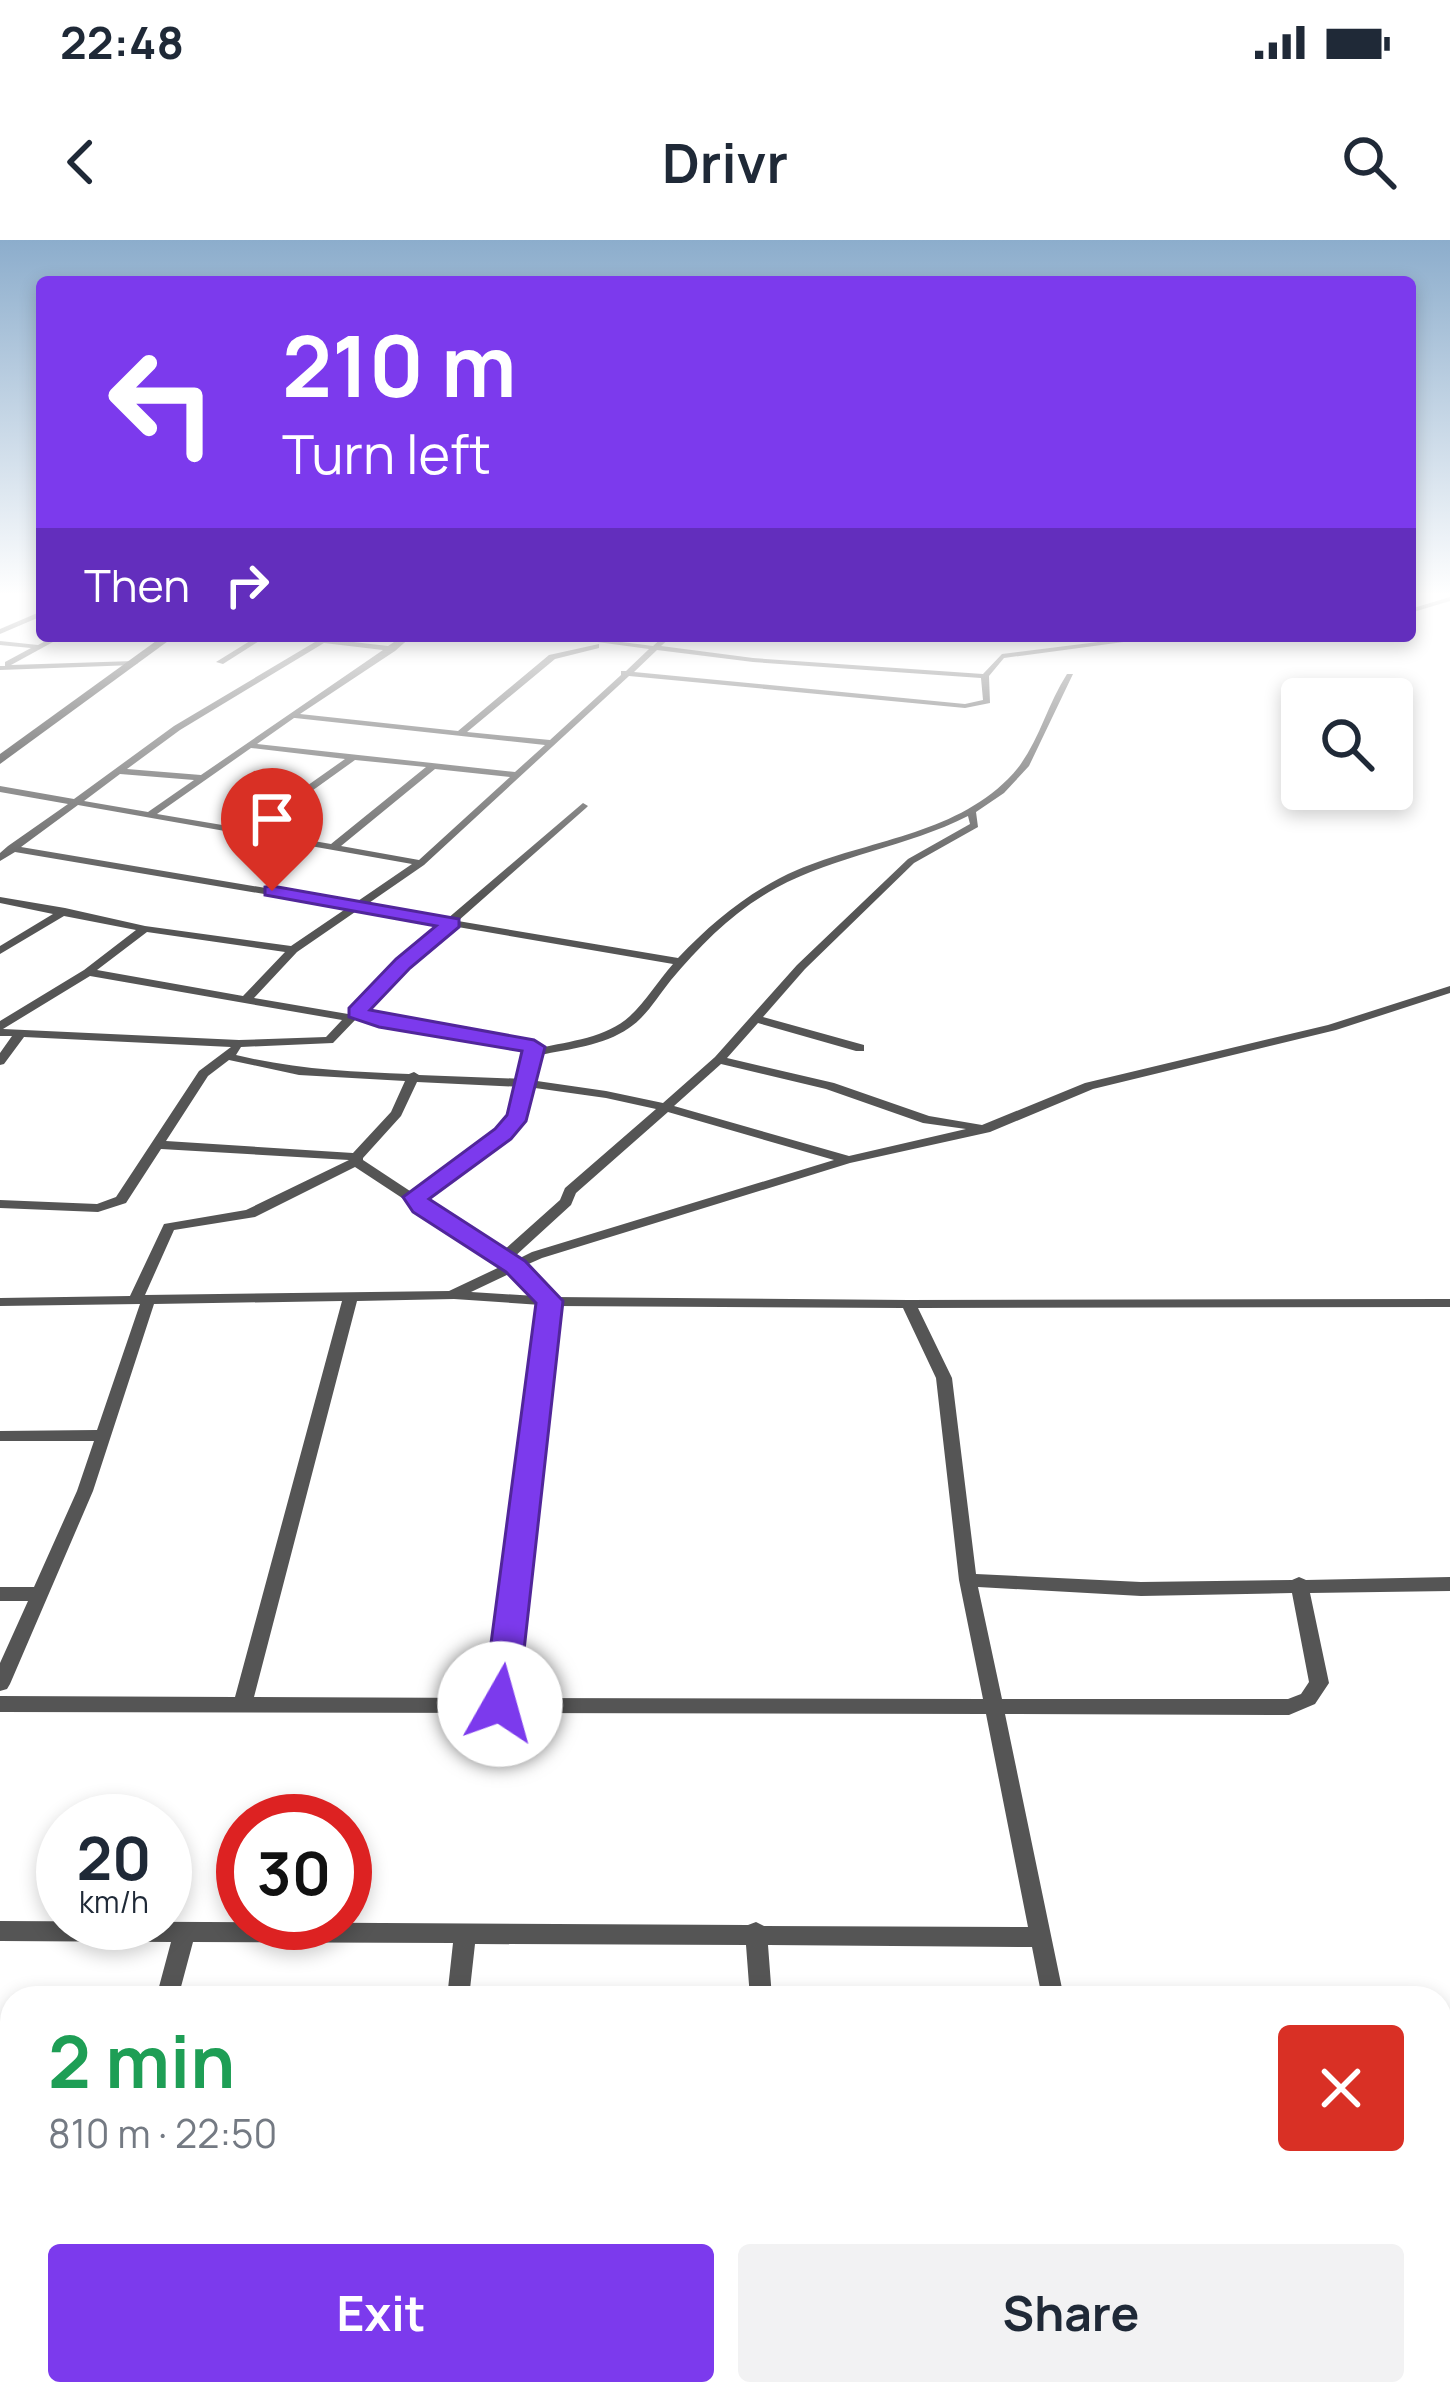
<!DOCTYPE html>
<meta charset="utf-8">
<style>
:root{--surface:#fff;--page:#f2f2f3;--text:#1f2937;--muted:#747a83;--accent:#7c3aed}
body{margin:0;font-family:Manrope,sans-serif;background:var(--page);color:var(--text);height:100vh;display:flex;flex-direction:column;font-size:45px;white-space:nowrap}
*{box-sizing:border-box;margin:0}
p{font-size:39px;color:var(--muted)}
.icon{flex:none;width:66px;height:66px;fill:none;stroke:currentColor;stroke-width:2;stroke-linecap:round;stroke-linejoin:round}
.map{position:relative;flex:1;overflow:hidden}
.sheet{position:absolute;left:0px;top:1746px;width:1452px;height:420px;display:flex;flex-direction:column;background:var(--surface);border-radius:36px 36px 0 0;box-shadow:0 6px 18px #0003}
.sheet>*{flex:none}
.hud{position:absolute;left:36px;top:36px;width:1380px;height:366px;border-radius:12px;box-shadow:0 6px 18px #0003;background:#7c3aed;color:#fff;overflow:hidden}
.controls{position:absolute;left:1281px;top:438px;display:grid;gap:24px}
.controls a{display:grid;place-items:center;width:132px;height:132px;border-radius:12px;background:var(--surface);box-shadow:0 6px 18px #0003;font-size:60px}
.speed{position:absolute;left:36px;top:1554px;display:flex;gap:24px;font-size:60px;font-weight:700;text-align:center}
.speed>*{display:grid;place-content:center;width:156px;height:156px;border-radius:50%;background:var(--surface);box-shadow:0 6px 18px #0003;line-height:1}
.speed small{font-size:30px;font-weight:400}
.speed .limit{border:18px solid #d22;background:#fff;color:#111}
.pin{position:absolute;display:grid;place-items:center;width:102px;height:102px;color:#fff;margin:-123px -51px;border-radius:50% 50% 50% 0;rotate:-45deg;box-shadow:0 0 12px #0007}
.pin .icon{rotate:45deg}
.me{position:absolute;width:132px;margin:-66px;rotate:7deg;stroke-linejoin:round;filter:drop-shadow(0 0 9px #0008)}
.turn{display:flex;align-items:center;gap:42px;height:252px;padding:0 48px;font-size:54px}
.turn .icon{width:156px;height:156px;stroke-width:2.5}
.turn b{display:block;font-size:84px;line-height:102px}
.then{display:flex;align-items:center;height:114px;padding:0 48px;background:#0003;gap:24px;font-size:45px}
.round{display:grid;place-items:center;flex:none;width:126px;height:126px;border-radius:12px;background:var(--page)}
.head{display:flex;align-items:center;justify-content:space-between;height:204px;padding:0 48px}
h1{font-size:72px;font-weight:700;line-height:90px;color:#1e9e55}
.cta{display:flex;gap:24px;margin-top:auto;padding:24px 48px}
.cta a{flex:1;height:138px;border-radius:12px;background:var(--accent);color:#fff;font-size:48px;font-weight:700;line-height:138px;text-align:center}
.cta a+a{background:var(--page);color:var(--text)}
.status{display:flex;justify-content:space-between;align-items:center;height:84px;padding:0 60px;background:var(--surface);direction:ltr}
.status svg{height:33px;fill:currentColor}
header{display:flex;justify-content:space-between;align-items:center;height:156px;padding:0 48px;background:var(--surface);font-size:54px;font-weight:700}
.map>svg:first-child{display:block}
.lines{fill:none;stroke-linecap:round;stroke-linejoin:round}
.minor{fill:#555;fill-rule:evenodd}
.secondary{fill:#222;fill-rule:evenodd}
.route{fill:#7c3aed;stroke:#51269a;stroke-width:3}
</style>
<div class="status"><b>22:48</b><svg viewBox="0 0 49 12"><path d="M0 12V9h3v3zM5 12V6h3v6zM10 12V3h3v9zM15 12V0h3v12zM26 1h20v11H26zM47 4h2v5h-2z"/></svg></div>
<header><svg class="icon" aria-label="back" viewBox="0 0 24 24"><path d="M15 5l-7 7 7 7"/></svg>Drivr<svg class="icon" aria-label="search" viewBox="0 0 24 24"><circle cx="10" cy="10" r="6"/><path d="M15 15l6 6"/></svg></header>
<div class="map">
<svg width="1450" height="2166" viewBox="0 0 1450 2166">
<rect width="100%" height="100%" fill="#fff"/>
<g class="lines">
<g class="minor">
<polygon points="1450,357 1450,361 1410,373 1410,369"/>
<polygon points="42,371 42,376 0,394 0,389"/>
<polygon points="55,396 64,396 11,425 134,421 138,423 134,425 0,430 0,426 5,426 5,422 31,408 0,405 0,401 38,405"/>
<polygon points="258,396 267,396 223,424 216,422"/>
<path d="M280,396h22l86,10 15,-10h9l-17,15 -95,63 158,17 91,-76 50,-11v4l-44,11 -88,73 83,8 71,-65v-4h5l23,-22 -96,-13h22l78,10 11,-10h8l-11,10 92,12 230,16 19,-20 144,-18h22l-164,22 -15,18 1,27 -25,5 -336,-32 -205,189 -58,40 81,14 136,-116 5,3 -2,2 -128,113 220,37c35,-37 73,-68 119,-88 71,-30 155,-35 211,-91 29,-28 37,-71 59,-105h6l-44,92 -25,27 -28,19 2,15 -64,36 -109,106 -42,48 101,28v6h-8l-98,-28 -31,35 107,25 95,33 53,9 103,-42 243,-58 122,-39v7l-114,37 -243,59 -103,43 -140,31 -308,95 -18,8 29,31 355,3 542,-1v8l-532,1 34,70 24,196 165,8 151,-2 7,-3 7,3 144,-3v14l-140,2 19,90 -14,21 -26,11 -284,-1 59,284h-22l-10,-51 -264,-2 4,53h-22l-4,-53 -271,-1 -6,54h-22l6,-55 -260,-1 -15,56h-22l15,-56 -171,-1v-20l748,4 8,-3 8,4 264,1 -42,-213 -986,-2v-16l235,1 107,-396 -188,3 -61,187 -83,193 -3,5 -7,2v-28l28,-62h-28v-14h34l43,-96 17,-50h-94v-10l97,-1 43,-126 -140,2v-8l130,-2 34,-72 82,-14 103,-50 -188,-11 -35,54 -28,9 -98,-4v-8l97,4 19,-7 83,-126 32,-24 -207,-10 -20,27 -4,1v-12l12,-17h-12v-15l84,-51 52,-40 -72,-14 -64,38v-8l53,-32 -53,-11v-6l65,11 80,18 146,20 56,-38 -332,-56 -15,9v-8l8,-7 60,-42 -68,-12v-6l74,13 100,-73 141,-84zM324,403l59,7 -182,125 -74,-6 53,-39zM657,410l96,12 228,16 2,22 -18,4 -331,-32zM294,478h1l250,27 -30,27 -258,-28zM251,508l94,11 -99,70 -89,-15zM355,520l71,7 -95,77 -75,-13zM435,529l75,8 -91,83 -78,-14zM120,534l74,6 -46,32 -64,-11zM78,565l334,59 -57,39 -334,-56zM968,576l2,8 -62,35 -111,106 -82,92 -52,46 -57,-12 -69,-10 3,-26c29,-6 63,-9 89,-27 18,-12 29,-32 42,-48 30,-36 64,-70 105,-92 61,-33 131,-41 192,-72zM358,670l83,14 -42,37 -51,53 -94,-16 43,-46zM452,686l221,38c-15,17 -27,37 -43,52 -24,22 -60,25 -90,32l-6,-5 -152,-25 -19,-7 44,-46zM147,692l138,20 -42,44 -146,-26zM90,736l252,44 -16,17 -87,3 -236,-11zM358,777l21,7 149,26 -3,29 -106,-4 -5,-3 -5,2c-58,-2 -116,-5 -173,-19l5,-8 92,-4zM229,820l70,15 106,6 -14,31 -38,41 -187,-12 42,-65zM721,824l105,25 97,34 43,6 -117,27 -175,-50zM417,842l106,5c-15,50 -69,78 -110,106l-50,-33v-2l38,-42zM535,848l71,10 50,11 -91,79 -5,12 -57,51 -81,-52c42,-29 97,-59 113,-111zM668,872l166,48 -302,92 -16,8 -3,-2 58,-53 5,-12zM355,927l149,98 -55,26 -304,4 29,-65 81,-13zM513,1032l23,24 -65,-4zM454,1059l87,6 -50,393 -237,-1 103,-396zM556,1066l347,2 33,70 23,202 24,119 -473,-1zM978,1347l163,9 151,-3 17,89 -8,12 -13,5h-286z"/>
<polygon points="1450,1851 1450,1875 1440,1876 1440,1852"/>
<polygon points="47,2154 75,2154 71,2166 43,2166"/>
<polygon points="396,2154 424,2154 423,2166 395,2166"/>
<rect x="770" y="2154" width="28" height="12"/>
<polygon points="1114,2154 1142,2154 1144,2166 1116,2166"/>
</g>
<polygon class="secondary" points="163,396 175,396 0,524 0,514"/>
</g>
<linearGradient id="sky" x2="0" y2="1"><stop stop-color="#8cadcc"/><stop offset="0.54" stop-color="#fff"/><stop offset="1" stop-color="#fff" stop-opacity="0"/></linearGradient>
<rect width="1450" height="656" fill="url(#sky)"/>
<polygon class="route" points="272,646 459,679 459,687 410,728 370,770 534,800 545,807 526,881 511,899 429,959 525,1021 563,1061 518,1464 513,1474 500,1478 488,1474 483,1464 536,1063 506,1032 413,972 403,957 495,889 507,875 522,811 379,787 349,777 349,768 396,719 436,686 265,655 265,647"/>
</svg>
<div class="controls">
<a><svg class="icon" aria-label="search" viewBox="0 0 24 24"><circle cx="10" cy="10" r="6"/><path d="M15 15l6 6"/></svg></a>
</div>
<div class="speed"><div>20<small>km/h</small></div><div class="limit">30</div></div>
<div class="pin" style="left:272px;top:651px;background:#d93025"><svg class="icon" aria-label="arrive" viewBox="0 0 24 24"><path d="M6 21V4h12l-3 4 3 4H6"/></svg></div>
<svg class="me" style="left:500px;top:1464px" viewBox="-20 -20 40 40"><circle r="19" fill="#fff"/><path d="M0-13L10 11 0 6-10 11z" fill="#7c3aed"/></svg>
<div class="hud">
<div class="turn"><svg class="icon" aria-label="left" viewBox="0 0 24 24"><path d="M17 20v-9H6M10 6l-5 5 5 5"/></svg><div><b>210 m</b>Turn left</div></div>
<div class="then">Then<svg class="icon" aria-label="right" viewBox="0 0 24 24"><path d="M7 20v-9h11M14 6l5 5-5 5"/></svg></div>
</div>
<section class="sheet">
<div class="head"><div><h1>2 min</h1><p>810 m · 22:50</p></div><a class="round" style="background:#d93025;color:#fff"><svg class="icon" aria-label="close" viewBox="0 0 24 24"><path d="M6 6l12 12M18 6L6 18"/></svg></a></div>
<div class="cta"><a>Exit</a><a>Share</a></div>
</section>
</div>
